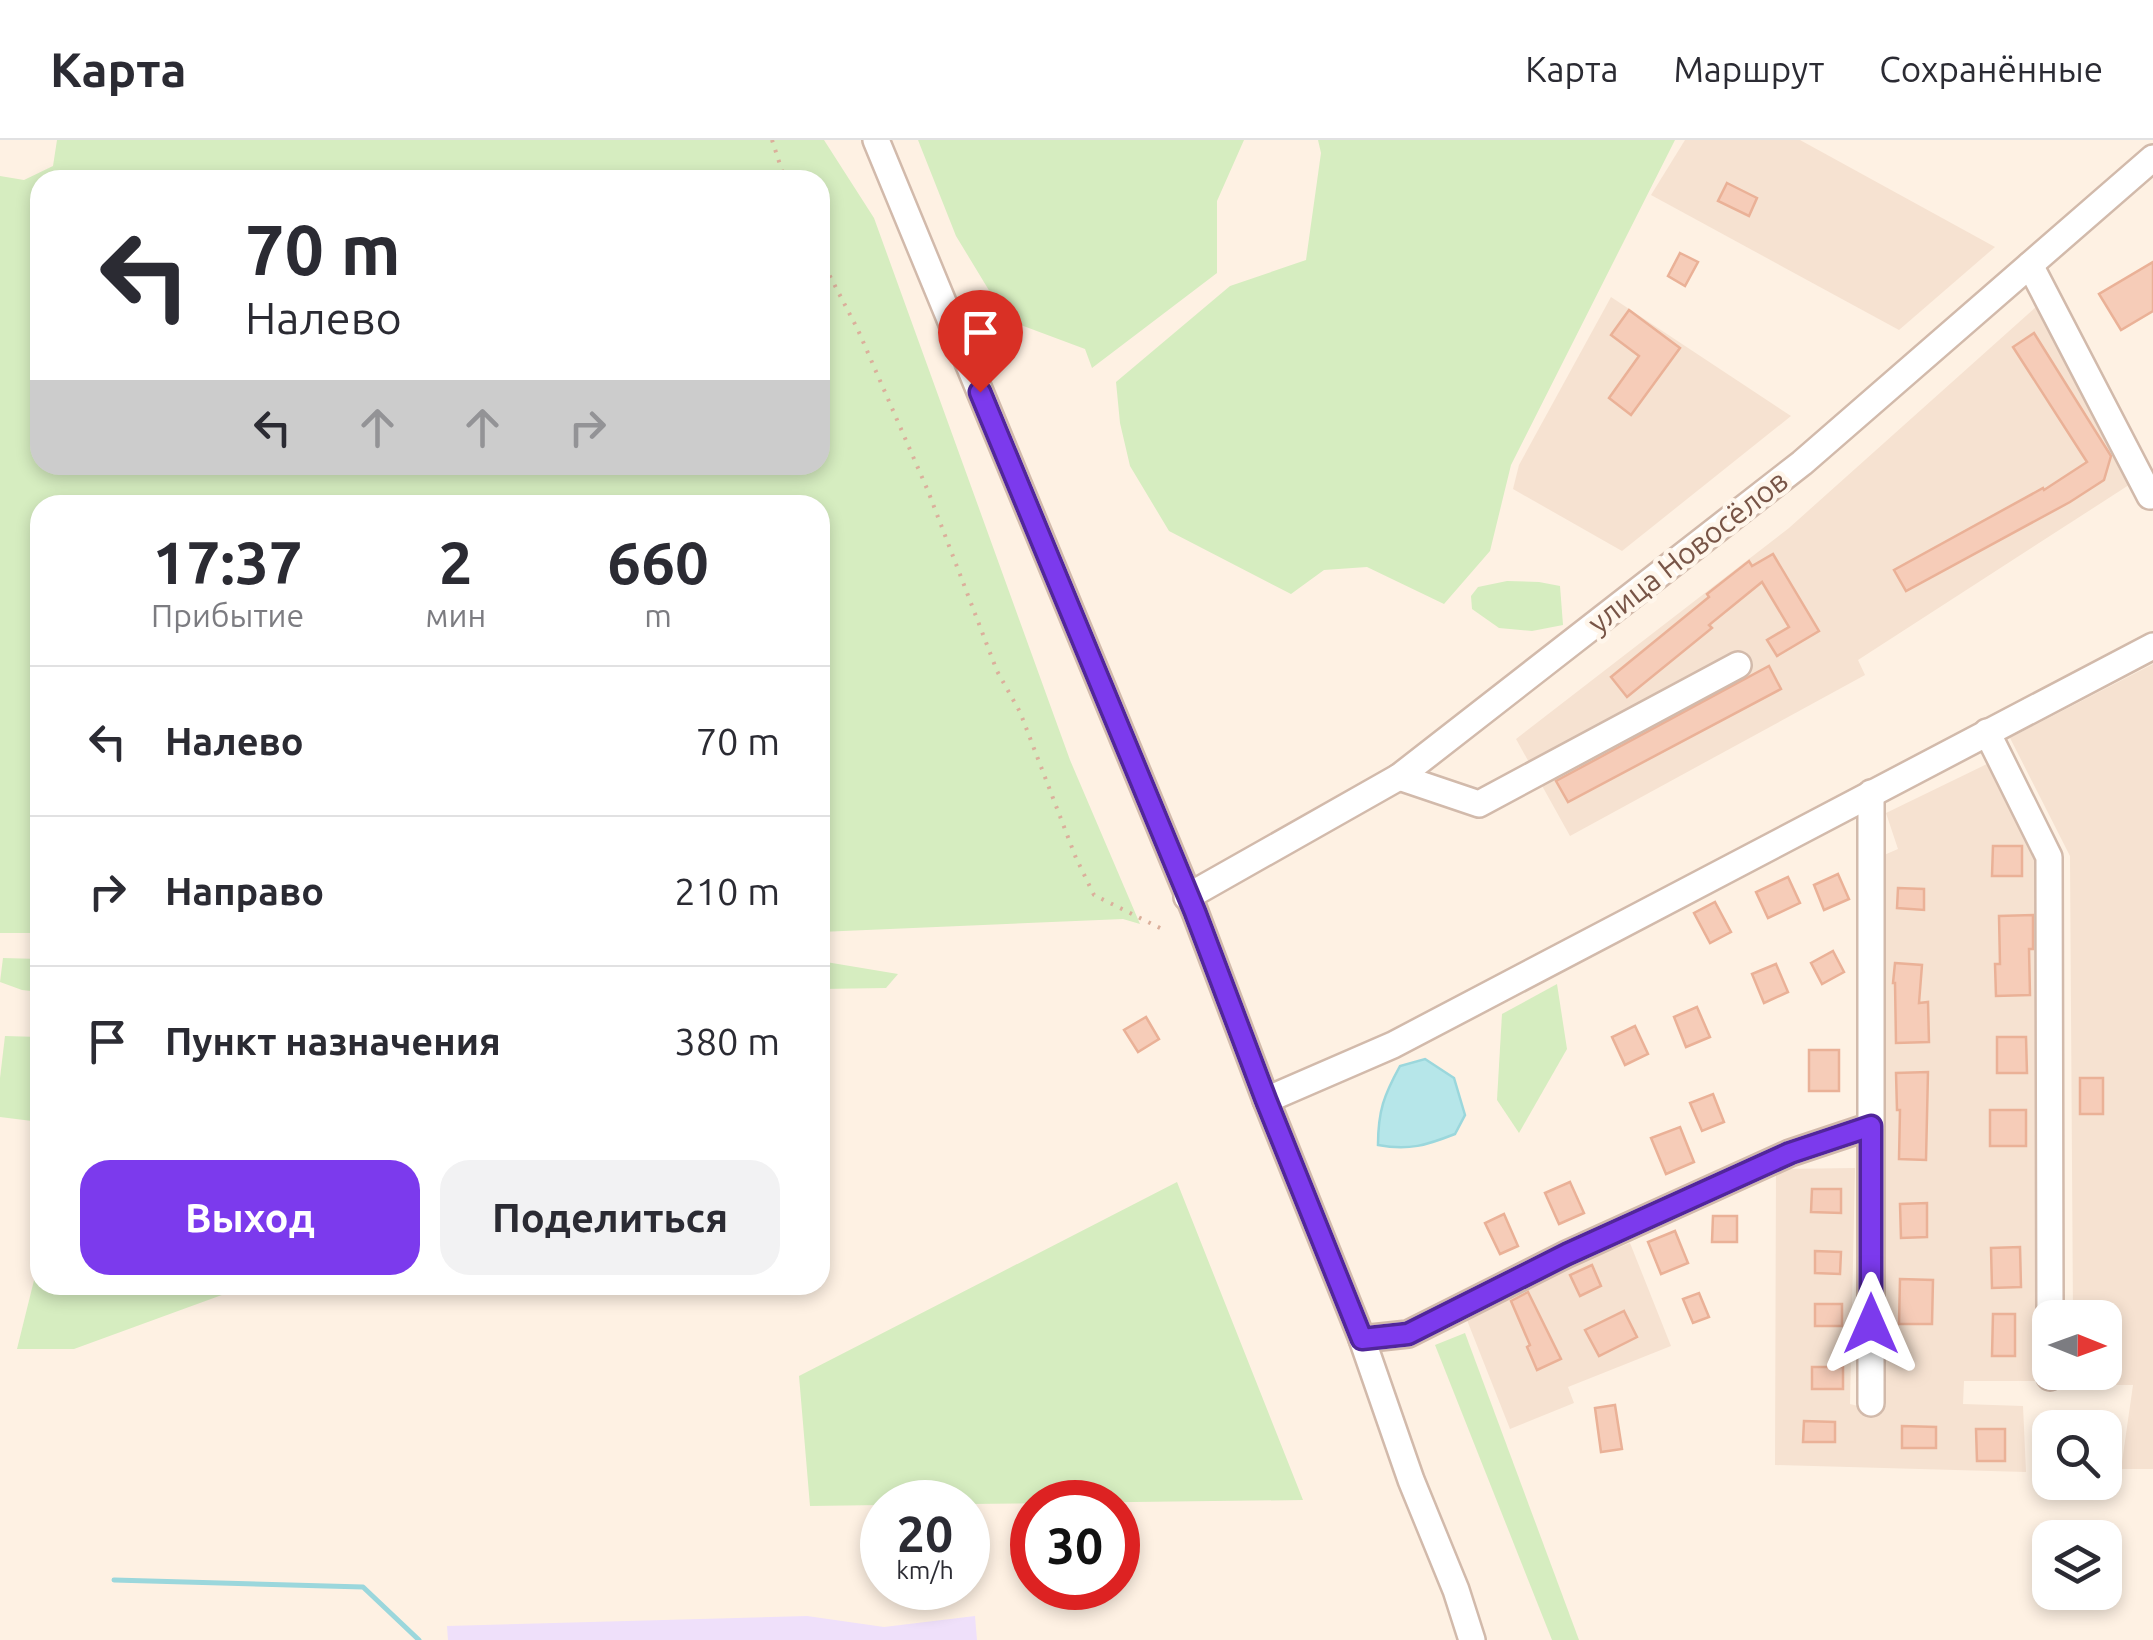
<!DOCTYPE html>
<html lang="ru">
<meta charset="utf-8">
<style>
:root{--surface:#fff;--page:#f2f2f3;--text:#2b2b33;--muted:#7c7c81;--line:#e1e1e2;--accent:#7c3aed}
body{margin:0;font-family:Ubuntu,sans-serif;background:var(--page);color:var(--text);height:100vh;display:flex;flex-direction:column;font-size:38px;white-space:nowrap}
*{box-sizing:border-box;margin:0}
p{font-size:32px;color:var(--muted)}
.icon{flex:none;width:55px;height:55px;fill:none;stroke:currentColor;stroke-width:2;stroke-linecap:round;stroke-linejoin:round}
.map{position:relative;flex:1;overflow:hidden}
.drawer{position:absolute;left:30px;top:355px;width:800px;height:800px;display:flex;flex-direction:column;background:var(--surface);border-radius:30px;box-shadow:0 5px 15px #0003}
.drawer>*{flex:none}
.hud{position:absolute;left:30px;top:30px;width:800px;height:305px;border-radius:30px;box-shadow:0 5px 15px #0003;background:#fff;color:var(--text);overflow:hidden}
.needle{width:65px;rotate:91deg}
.fabs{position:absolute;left:2032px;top:1160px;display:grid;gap:20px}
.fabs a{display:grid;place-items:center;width:90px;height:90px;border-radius:20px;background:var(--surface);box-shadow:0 5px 15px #0003;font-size:50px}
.speed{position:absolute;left:860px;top:1340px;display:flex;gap:20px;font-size:50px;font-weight:700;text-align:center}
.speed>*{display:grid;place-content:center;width:130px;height:130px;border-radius:50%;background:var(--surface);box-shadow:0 5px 15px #0003;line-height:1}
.speed small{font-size:25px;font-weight:400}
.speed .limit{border:15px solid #d22;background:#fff;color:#111}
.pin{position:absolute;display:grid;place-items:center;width:85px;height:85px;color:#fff;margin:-102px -42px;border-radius:50% 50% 50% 0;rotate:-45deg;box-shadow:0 0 10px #0007}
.pin .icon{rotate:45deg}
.me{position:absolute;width:110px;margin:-55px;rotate:0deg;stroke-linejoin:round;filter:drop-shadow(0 0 8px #0008)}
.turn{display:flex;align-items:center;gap:35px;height:210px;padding:0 50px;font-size:45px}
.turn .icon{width:130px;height:130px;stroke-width:2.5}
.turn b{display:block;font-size:70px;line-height:85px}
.lanes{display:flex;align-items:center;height:95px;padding:0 50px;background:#0003;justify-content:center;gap:50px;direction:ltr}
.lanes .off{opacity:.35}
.eta{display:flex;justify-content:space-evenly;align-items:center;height:170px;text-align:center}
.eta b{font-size:60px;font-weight:700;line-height:70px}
.primary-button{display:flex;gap:20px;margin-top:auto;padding:20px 50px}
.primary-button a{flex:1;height:115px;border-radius:30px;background:var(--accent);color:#fff;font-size:40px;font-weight:700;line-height:115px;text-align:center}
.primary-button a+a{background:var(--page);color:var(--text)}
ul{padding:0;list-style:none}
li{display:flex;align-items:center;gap:30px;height:150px;padding:0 50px;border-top:2px solid var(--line)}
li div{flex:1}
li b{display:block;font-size:38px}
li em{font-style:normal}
header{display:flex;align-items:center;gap:60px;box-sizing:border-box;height:140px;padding:0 50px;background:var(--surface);border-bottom:2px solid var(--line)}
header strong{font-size:48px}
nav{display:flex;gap:55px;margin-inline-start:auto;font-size:35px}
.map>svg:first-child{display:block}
.residential{fill:#f6e2d1}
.education{fill:#efe0fa}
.green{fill:#d6edc0;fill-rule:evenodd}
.water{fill:#b6e6e9;stroke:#9bd7dc;stroke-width:2.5}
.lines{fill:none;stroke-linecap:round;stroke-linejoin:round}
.stream{stroke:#9bd7dc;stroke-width:5}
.building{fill:#f6ccb8;stroke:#eab197;stroke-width:2.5}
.minor-casing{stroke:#d2baab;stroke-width:30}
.path{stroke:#dbaf9b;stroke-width:4;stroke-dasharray:2.5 8;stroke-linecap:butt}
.minor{stroke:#fff;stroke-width:25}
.route-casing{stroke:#51269a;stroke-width:25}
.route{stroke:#7c3aed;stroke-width:18}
.labels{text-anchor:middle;stroke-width:9;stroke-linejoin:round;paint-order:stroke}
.street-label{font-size:30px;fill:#785547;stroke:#fff6eb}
</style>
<header>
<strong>Карта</strong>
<nav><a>Карта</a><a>Маршрут</a><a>Сохранённые</a></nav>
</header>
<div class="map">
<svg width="2153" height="1500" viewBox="0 0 2153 1500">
<rect width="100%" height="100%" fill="#fef1e3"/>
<g class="residential">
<polygon points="1685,0 1800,0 1995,107 1899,190 1651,55"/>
<polygon points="1611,157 1791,276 1622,411 1513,349 1519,325"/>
<polygon points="2037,166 2132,343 1858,520 1865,535 1570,696 1516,599 1789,388"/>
<polygon points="2153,524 2153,1329 2121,1329 2133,1245 2073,1245 2073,1233 2105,1232 2105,1178 2073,1177 2070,716 2010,598"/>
<polygon points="1989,623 2039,712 2043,1241 1964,1241 1963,1264 2023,1266 2026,1332 1775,1325 1776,1029 1855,1028 1850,1264 1862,1267 1886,1266 1884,715 1898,709 1886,673"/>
<polygon points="1630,1103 1671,1206 1568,1247 1574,1263 1510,1289 1463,1170"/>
</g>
<polygon class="education" points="807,1476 884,1487 975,1476 977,1500 448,1500 447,1486"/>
<g class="green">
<path d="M57,0h767l50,78 196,542 70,164 -17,-5 -303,13v-427h-780v428h-40v-757l24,4 29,-14zM820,40v285h-780v-285z"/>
<polygon points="918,0 1244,0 1217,61 1217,133 1092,228 1085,209 1007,180 956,96"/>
<polygon points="1318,0 1675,0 1511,325 1490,411 1444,464 1367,427 1324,430 1291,454 1169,391 1130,326 1120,283 1116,242 1230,146 1306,120 1321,13"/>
<polygon points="1507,441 1539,442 1560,446 1563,485 1532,491 1499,488 1472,469 1471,456 1478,447"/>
<polygon points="3,818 40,819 40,852 22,850 0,842"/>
<polygon points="820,821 898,834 886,848 820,849"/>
<polygon points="1557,844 1567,909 1519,993 1497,960 1502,874"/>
<polygon points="5,896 40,897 40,982 0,977 0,938"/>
<polygon points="1177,1042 1303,1360 968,1364 882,1362 882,1365 810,1366 799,1236"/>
<polygon points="40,1116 40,1145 242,1145 241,1148 74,1209 17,1209"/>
<polygon points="1465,1193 1579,1500 1552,1500 1435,1205"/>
</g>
<path class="water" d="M1425,919l29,19 11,37 -10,19c-28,11 -46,17 -77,11 0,-34 6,-50 22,-79z"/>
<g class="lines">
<polyline class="stream" points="114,1440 363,1447 419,1500"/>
</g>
<g class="building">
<polygon points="1727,43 1757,58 1749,76 1718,61"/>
<polygon points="1680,113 1698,122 1685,146 1668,136"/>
<polygon points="2153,122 2153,171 2121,190 2099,154"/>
<polygon points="1629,170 1680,208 1631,275 1609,258 1639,216 1611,195"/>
<polygon points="2034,193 2111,316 2104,340 2070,362 1906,451 1894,430 2043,348 2044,350 2087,322 2013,207"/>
<polygon points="1773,414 1819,491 1777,516 1767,500 1789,487 1762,442 1709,485 1712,488 1627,557 1611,537 1709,457 1707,454 1749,421 1752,426"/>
<polygon points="1769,526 1781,549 1568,662 1556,641"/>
<polygon points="1993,706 2022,706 2022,736 1992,736"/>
<polygon points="1838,734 1849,759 1824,770 1814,745"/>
<polygon points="1788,737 1800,763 1768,778 1756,752"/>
<polygon points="1898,748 1924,749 1924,770 1897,768"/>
<polygon points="1715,762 1731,792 1710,803 1694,773"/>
<polygon points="2033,775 2033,809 2029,809 2030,855 1996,856 1995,824 2000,824 1999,776"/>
<polygon points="1833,811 1844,832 1822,844 1811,823"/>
<polygon points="1895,823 1922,825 1919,863 1928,862 1929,902 1896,903 1895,843 1893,843"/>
<polygon points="1776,824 1788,852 1764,863 1752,834"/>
<polygon points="1697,867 1710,897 1686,907 1674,877"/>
<polygon points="1146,877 1159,899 1138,912 1124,890"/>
<polygon points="1635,886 1648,914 1625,925 1612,897"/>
<polygon points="1997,897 2026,897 2027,933 1997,933"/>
<rect x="1809" y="910" width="30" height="41"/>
<polygon points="1928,932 1926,1020 1899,1019 1900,970 1897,970 1896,933"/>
<rect x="2080" y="938" width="23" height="36"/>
<polygon points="1713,954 1724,982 1702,991 1690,963"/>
<rect x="1990" y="970" width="36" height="36"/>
<polygon points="1680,987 1694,1022 1666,1034 1651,998"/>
<polygon points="1570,1042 1584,1073 1559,1084 1545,1053"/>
<polygon points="1812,1049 1841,1049 1841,1073 1811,1072"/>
<polygon points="1927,1063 1927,1097 1901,1098 1900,1064"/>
<polygon points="1504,1074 1518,1106 1500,1114 1485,1083"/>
<polygon points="1713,1076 1737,1076 1737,1102 1712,1102"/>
<polygon points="1675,1091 1688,1123 1661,1134 1648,1102"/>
<polygon points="2020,1107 2021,1147 1992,1148 1991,1108"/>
<polygon points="1815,1111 1841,1112 1840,1134 1815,1133"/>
<polygon points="1592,1125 1601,1146 1580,1156 1570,1135"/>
<polygon points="1900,1139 1933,1140 1932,1184 1899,1184"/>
<polygon points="1528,1152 1561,1219 1537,1230 1527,1207 1530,1205 1511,1161"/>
<polygon points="1699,1153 1709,1177 1693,1183 1683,1159"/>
<rect x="1815" y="1164" width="27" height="22"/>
<polygon points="1624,1171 1637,1197 1599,1216 1585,1190"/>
<polygon points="1993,1174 2015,1174 2015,1216 1992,1216"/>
<rect x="1812" y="1227" width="31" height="22"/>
<polygon points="1615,1265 1622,1309 1601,1312 1595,1268"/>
<polygon points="1804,1281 1835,1282 1835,1302 1803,1302"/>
<polygon points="1902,1286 1936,1287 1936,1308 1902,1308"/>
<polygon points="1976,1289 2005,1289 2005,1321 1977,1321"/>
</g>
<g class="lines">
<defs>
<g id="minor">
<polyline points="876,0 1195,772 1266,960 1362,1199 1411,1340 1456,1450 1472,1500"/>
<polyline points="2030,125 2150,356"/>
<polyline points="1987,592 2049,717 2050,1178"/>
<polyline points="1399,637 1479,664 1738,525"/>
<polyline points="1871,653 1871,1263"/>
<polyline points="1187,757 1399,637 1802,323 2153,18"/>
<polyline points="1266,960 1393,905 2153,506"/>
<polyline points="1362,1199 1408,1194 1567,1114 1790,1013 1871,986"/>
<polyline points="2050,1232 2050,1237"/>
</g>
</defs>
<use href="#minor" class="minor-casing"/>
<g class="path">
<polyline points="772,0 785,40"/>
<polyline points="820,117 858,190 928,351 997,531 1020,572 1076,718 1094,755 1162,789"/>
</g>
<use href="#minor" class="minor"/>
</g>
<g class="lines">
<defs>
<polyline id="route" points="980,252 1195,772 1266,960 1362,1199 1408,1194 1567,1114 1790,1013 1871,986 1871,1184"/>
</defs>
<use href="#route" class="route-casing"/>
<use href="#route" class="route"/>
</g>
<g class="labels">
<g class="street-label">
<text transform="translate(1688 412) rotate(-38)" y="10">улица Новосёлов</text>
</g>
</g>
</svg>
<div class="fabs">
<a><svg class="needle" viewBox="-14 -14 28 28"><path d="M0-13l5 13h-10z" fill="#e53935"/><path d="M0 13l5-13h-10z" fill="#7c7c81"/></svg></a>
<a><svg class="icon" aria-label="search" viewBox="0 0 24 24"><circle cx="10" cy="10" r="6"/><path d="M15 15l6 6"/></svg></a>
<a><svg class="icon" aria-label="layers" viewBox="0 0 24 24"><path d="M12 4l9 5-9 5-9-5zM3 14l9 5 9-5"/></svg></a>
</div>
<div class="speed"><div>20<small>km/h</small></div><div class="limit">30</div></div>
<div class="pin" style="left:980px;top:252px;background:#d93025"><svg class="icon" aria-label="arrive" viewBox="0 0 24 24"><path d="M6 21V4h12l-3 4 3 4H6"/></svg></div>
<svg class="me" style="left:1871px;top:1184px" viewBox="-20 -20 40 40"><path d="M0-17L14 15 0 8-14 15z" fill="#7c3aed" stroke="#fff" stroke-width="4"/></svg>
<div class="hud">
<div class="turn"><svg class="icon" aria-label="left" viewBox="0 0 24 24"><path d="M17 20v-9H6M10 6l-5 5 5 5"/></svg><div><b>70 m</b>Налево</div></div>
<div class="lanes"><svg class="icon" aria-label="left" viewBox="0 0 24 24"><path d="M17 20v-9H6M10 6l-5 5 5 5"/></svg><svg class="icon off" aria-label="ahead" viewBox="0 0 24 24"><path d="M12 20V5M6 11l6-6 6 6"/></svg><svg class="icon off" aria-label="ahead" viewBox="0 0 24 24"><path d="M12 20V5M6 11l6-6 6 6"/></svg><svg class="icon off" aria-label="right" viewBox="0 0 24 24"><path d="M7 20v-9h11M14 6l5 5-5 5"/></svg></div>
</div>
<section class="drawer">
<div class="eta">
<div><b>17:37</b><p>Прибытие</p></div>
<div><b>2</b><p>мин</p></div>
<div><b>660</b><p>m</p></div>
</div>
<ul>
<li><svg class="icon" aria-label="left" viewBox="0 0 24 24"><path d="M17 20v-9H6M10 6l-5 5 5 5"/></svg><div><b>Налево</b></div><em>70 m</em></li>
<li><svg class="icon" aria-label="right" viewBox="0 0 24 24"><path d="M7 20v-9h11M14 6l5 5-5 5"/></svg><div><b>Направо</b></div><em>210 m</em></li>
<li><svg class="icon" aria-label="arrive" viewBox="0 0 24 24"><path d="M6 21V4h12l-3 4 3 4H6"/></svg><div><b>Пункт назначения</b></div><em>380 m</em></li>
</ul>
<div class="primary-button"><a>Выход</a><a>Поделиться</a></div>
</section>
</div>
